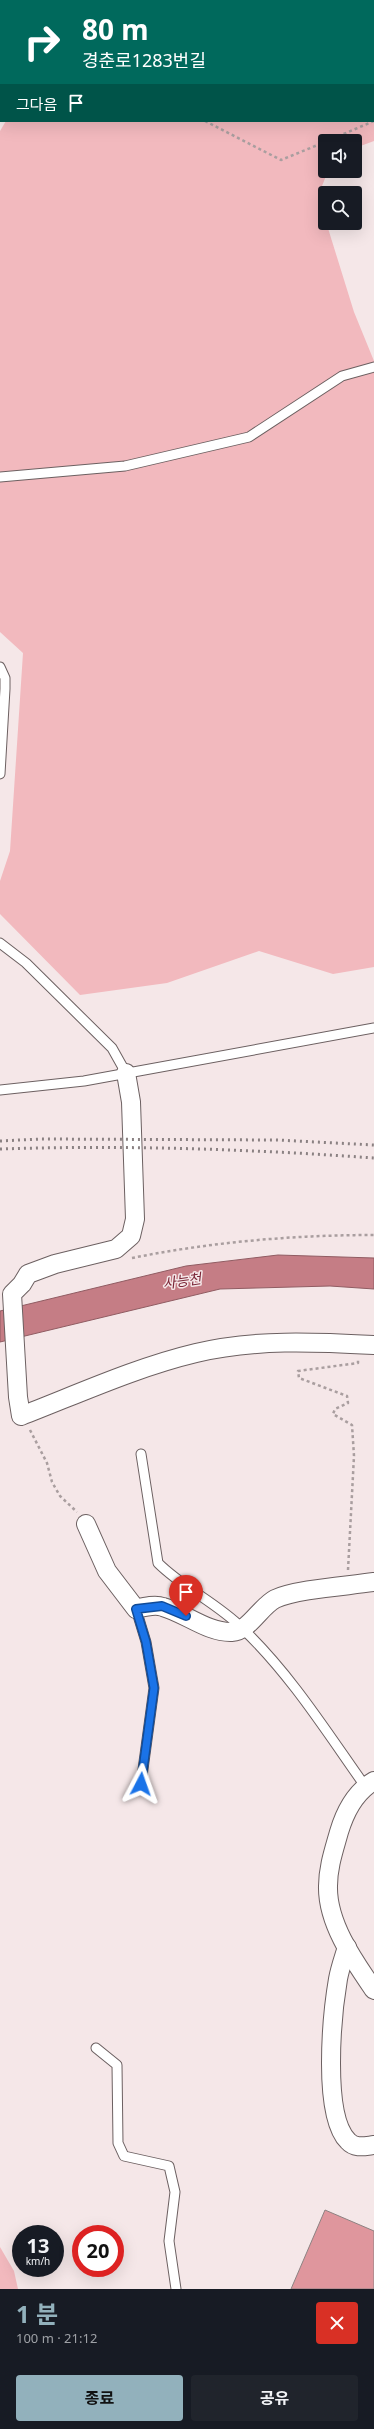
<!DOCTYPE html>
<html lang="ko">
<meta charset="utf-8">
<style>
:root{--surface:#171b24;--page:#20242c;--text:#f1f3f6;--muted:#9ea1a6;--accent:#92b1bc}
body{margin:0;font-family:"Noto Sans","Noto Sans KR",sans-serif;background:var(--page);color:var(--text);height:100vh;display:flex;flex-direction:column;font-size:15px;white-space:nowrap}
*{box-sizing:border-box;margin:0}
p{font-size:13px;color:var(--muted)}
.icon{flex:none;width:22px;height:22px;fill:none;stroke:currentColor;stroke-width:2;stroke-linecap:round;stroke-linejoin:round}
.map{position:relative;height:2289px;overflow:hidden}
.drawer{display:flex;flex-direction:column;background:var(--surface);flex:1}
.drawer>*{flex:none}
.top-card{position:absolute;left:0px;top:0px;width:374px;height:122px;box-shadow:0 4px 16px #0002;background:#00695c;color:#fff;overflow:hidden}
.controls{position:absolute;left:318px;top:134px;display:grid;gap:8px}
.controls a{display:grid;place-items:center;width:44px;height:44px;border-radius:4px;background:var(--surface);box-shadow:0 4px 16px #0002;font-size:20px}
.speed{position:absolute;left:12px;top:2225px;display:flex;gap:8px;font-size:20px;font-weight:700;text-align:center}
.speed>*{display:grid;place-content:center;width:52px;height:52px;border-radius:50%;background:var(--surface);box-shadow:0 4px 16px #0002;line-height:1}
.speed small{font-size:10px;font-weight:400}
.speed .limit{border:6px solid #d22;background:#fff;color:#111}
.pin{position:absolute;display:grid;place-items:center;width:34px;height:34px;color:#fff;margin:-41px -17px;border-radius:50% 50% 50% 0;rotate:-45deg;box-shadow:0 0 4px #0007}
.pin .icon{rotate:45deg}
.me{position:absolute;width:44px;margin:-22px;rotate:4deg;stroke-linejoin:round;filter:drop-shadow(0 0 3px #0008)}
.turn{display:flex;align-items:center;gap:14px;height:84px;padding:0 16px;font-size:18px}
.turn .icon{width:52px;height:52px;stroke-width:2.5}
.turn b{display:block;font-size:28px;line-height:34px}
.then{display:flex;align-items:center;height:38px;padding:0 16px;background:#0003;gap:8px;font-size:15px}
.round{display:grid;place-items:center;flex:none;width:42px;height:42px;border-radius:4px;background:var(--page)}
.summary{display:flex;align-items:center;justify-content:space-between;height:68px;padding:0 16px}
h1{font-size:24px;font-weight:700;line-height:30px;color:var(--accent)}
.button{display:flex;gap:8px;margin-top:auto;padding:8px 16px}
.button a{flex:1;height:46px;border-radius:4px;background:var(--accent);color:#111;font-size:16px;font-weight:700;line-height:46px;text-align:center}
.button a+a{background:var(--page);color:var(--text)}
.map>svg:first-child{display:block}
.green{fill:#f2b9be}
.water{fill:#c57d85;stroke:#905c62}
.building{fill:#df969d;stroke:#8d8282}
.lines{fill:none;stroke-linecap:round;stroke-linejoin:round}
.trunk-tunnel{stroke:#d3c7c8;stroke-width:22;stroke-dasharray:22 11;stroke-linecap:butt}
.service-casing{stroke:#6c6061;stroke-width:11}
.minor-casing{stroke:#6c6061;stroke-width:20}
.path{stroke:#a99e9f;stroke-width:2.5;stroke-dasharray:3 3;stroke-linecap:butt}
.service{stroke:#fff;stroke-width:9}
.minor{stroke:#fff;stroke-width:18}
.rail{stroke:#8a8182;stroke-width:3;stroke-dasharray:2 4;stroke-linecap:butt}
.route-casing{stroke:#114b97;stroke-width:10}
.route{stroke:#1a73e8;stroke-width:7}
.labels{text-anchor:middle;stroke-width:3;stroke-linejoin:round;paint-order:stroke}
.water-label{font-size:14px;font-style:italic;fill:#7b2536;stroke:#f5e7e8}
</style>
<div class="map">
<svg width="374" height="2289" viewBox="0 0 374 2289">
<rect width="100%" height="100%" fill="#f5e7e8"/>
<g class="green">
<polygon points="0,0 374,0 374,141 355,148 355,141 325,141 325,171 328,171 318,196 354,312 374,361 374,967 333,974 259,951 167,983 80,995 0,914 0,881 10,851 23,653 0,632 0,131 6,121 373,121 373,1 1,1 1,76"/>
<polygon points="0,2247 14,2271 18,2289 0,2289"/>
</g>
<polygon class="water" points="278,1255 374,1258 374,1289 330,1286 220,1289 0,1342 0,1311 186,1266"/>
<polygon class="building" points="325,2210 374,2231 374,2289 291,2289"/>
<g class="lines">
<g class="trunk-tunnel">
<polyline points="24,1 25,0"/>
<polyline points="0,27 1,26"/>
</g>
<defs>
<g id="service">
<polyline points="0,477 125,466 249,437 342,376 374,367"/>
<polyline points="0,667 5,678 5,689 0,774"/>
<polyline points="0,943 26,963 112,1048 126,1073"/>
<polyline points="0,1090 84,1081 374,1028"/>
<path d="M141,1454l17,109c25,25 59,40 84,65 49,47 84,103 123,158"/>
<polyline points="136,1609 146,1642 154,1688 141,1784"/>
<polyline points="96,2048 117,2065 118,2143 124,2156 169,2166 175,2192 169,2241 176,2289"/>
</g>
<g id="minor">
<path d="M126,1073l5,29 4,117 -4,17 -15,13 -61,15 -27,10 -6,10 -10,10 6,103 3,19c57,-22 116,-49 175,-63 58,-14 119,-11 178,-8"/>
<path d="M86,1524l21,47 29,38c8,-2 19,-5 27,-2 22,6 45,26 69,25 17,-1 28,-25 43,-33 22,-10 73,-13 99,-17"/>
<path d="M374,1781c-19,11 -29,31 -35,51 -5,18 -11,35 -11,54 -1,37 26,75 46,104"/>
<path d="M347,1947c-3,10 -7,21 -9,32 -6,35 -16,136 10,162 7,8 17,5 26,4"/>
</g>
</defs>
<use href="#service" class="service-casing"/>
<use href="#minor" class="minor-casing"/>
<g class="path">
<polyline points="109,0 110,1"/>
<polyline points="205,121 281,160 325,142"/>
<polyline points="327,141 374,121"/>
<path d="M132,1258c80,-16 161,-23 242,-23"/>
<polyline points="30,1430 47,1463 52,1482 60,1496 77,1512"/>
<polyline points="348,1570 354,1456 352,1425 333,1414 335,1409 348,1403 347,1396 299,1378 298,1371 358,1363 358,1360"/>
</g>
<use href="#service" class="service"/>
<use href="#minor" class="minor"/>
<g class="rail">
<polyline points="0,1141 41,1139 277,1140 374,1145"/>
<path d="M0,1149c124,-4 250,0 374,9"/>
</g>
</g>
<g class="lines">
<defs>
<polyline id="route" points="141,1784 154,1688 146,1642 136,1609 162,1606 186,1616"/>
</defs>
<use href="#route" class="route-casing"/>
<use href="#route" class="route"/>
</g>
<g class="labels">
<g class="water-label">
<text transform="translate(182 1281) rotate(-8)" y="5">사능천</text>
</g>
</g>
</svg>
<div class="controls">
<a><svg class="icon" aria-label="sound" viewBox="0 0 24 24"><path d="M4 9h4l5-4v14l-5-4H4zM17 9q2 3 0 6"/></svg></a>
<a><svg class="icon" aria-label="search" viewBox="0 0 24 24"><circle cx="10" cy="10" r="6"/><path d="M15 15l6 6"/></svg></a>
</div>
<div class="speed"><div>13<small>km/h</small></div><div class="limit">20</div></div>
<div class="pin" style="left:186px;top:1616px;background:#d93025"><svg class="icon" aria-label="arrive" viewBox="0 0 24 24"><path d="M6 21V4h12l-3 4 3 4H6"/></svg></div>
<svg class="me" style="left:141px;top:1784px" viewBox="-20 -20 40 40"><path d="M0-17L14 15 0 8-14 15z" fill="#1a73e8" stroke="#fff" stroke-width="4"/></svg>
<div class="top-card">
<div class="turn"><svg class="icon" aria-label="right" viewBox="0 0 24 24"><path d="M7 20v-9h11M14 6l5 5-5 5"/></svg><div><b>80 m</b>경춘로1283번길</div></div>
<div class="then">그다음<svg class="icon" aria-label="arrive" viewBox="0 0 24 24"><path d="M6 21V4h12l-3 4 3 4H6"/></svg></div>
</div>
</div>
<section class="drawer">
<div class="summary"><div><h1>1 분</h1><p>100 m · 21:12</p></div><a class="round" style="background:#d93025;color:#fff"><svg class="icon" aria-label="close" viewBox="0 0 24 24"><path d="M6 6l12 12M18 6L6 18"/></svg></a></div>
<div class="button"><a>종료</a><a>공유</a></div>
</section>
